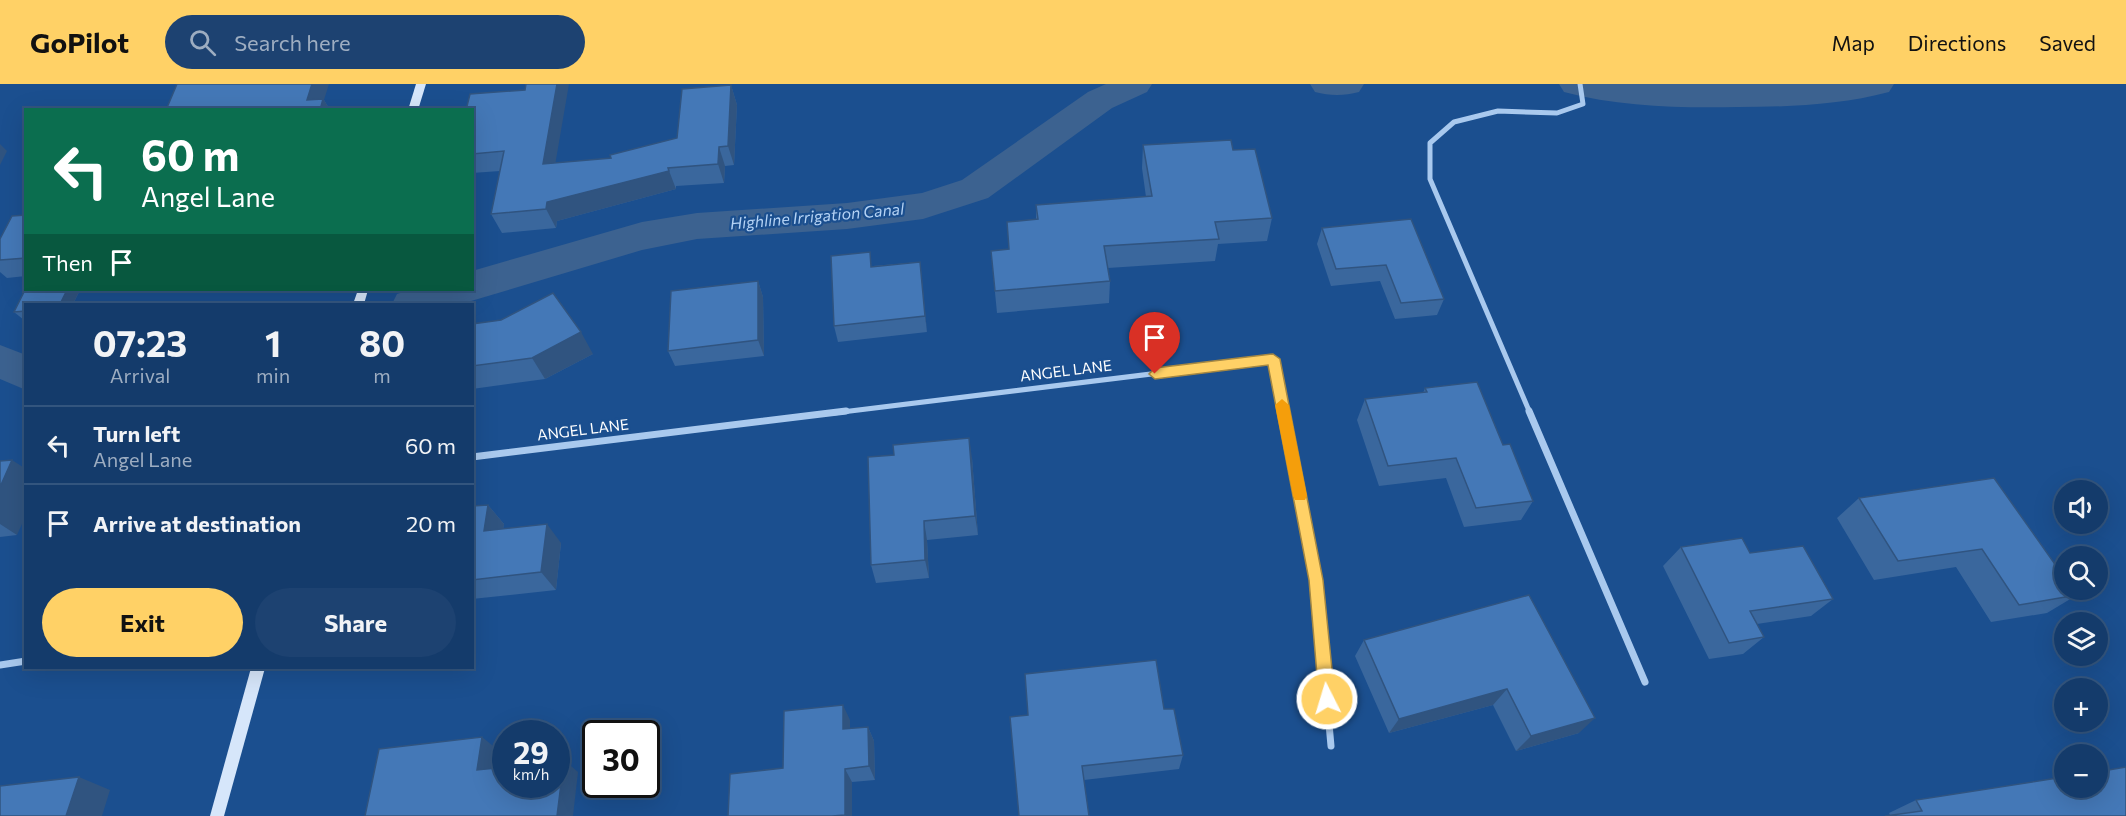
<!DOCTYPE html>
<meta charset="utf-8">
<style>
:root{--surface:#143b6b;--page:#1d4271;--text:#f1f3f6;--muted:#9dadc1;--line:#33557e;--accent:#ffd166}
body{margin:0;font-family:Commissioner,sans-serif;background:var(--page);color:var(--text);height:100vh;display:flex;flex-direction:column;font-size:22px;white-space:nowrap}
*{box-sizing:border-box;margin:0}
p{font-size:20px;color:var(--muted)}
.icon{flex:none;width:33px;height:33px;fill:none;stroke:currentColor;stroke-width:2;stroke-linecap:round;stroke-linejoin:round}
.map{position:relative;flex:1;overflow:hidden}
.sheet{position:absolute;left:24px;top:219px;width:450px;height:366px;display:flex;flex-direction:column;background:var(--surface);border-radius:0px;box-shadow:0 6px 24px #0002,0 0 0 2px var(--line)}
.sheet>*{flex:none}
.guide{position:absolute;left:24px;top:24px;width:450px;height:183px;border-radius:0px;box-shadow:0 6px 24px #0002,0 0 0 2px var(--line);background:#0b6e4f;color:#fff;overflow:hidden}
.buttons{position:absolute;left:2054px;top:396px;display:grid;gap:12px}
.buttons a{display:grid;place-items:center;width:54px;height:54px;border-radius:50%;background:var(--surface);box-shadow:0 6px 24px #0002,0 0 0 2px var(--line);font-size:30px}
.speed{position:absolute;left:492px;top:636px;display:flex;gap:12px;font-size:30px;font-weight:700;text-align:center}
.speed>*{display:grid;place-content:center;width:78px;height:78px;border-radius:50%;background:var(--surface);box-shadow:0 6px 24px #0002,0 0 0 2px var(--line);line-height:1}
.speed small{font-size:15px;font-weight:400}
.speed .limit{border:3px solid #111;border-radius:9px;background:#fff;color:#111}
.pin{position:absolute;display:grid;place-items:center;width:51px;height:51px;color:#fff;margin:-62px -26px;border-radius:50% 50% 50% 0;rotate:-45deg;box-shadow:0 0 6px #0007}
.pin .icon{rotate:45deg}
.me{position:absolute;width:66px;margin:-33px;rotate:355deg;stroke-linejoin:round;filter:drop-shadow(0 0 4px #0008)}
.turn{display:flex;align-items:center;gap:21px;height:126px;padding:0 18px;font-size:27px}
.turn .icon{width:78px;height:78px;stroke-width:2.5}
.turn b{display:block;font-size:42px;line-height:51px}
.then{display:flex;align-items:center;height:57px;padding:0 18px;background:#0003;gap:12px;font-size:22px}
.eta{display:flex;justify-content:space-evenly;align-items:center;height:102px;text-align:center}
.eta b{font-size:36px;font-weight:700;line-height:42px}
.primary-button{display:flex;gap:12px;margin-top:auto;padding:12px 18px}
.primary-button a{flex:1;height:69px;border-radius:36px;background:var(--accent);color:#111;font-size:24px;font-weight:700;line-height:69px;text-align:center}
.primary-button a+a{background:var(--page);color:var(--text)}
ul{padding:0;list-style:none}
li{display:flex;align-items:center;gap:18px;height:78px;padding:0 18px;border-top:2px solid var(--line)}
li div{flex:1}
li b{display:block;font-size:22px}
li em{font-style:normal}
header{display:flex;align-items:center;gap:36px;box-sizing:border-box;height:84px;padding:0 30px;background:var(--accent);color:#111}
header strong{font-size:28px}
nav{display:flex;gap:33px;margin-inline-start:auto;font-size:21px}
.search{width:420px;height:54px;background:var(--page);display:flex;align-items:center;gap:15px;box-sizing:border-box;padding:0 21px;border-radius:33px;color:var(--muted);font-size:22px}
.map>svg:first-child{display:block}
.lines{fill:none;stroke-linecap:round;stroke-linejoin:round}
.canal{fill:#3c6290;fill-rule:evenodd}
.street-far1{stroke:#a9c9ee;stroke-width:5}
.street{stroke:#a9c9ee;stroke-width:7}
.secondary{fill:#d6e6fa;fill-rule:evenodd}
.wall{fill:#3a679d}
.shaded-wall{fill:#305480}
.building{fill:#4478b7;stroke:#305480;stroke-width:1.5}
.route{fill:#ffd166;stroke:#a68842;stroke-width:1.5}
.slow{fill:#f59e0b}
.labels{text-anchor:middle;stroke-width:4.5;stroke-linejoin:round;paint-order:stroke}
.street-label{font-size:15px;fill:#fff;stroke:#1b4f8f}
.water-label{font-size:16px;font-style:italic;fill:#b5d3f5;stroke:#1b4f8f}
</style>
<header>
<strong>GoPilot</strong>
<div class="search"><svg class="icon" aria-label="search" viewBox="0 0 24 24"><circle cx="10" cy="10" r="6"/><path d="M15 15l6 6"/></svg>Search here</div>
<nav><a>Map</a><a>Directions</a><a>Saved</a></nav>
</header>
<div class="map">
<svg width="2126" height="732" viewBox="0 0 2126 732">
<rect width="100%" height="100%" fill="#1b4f8f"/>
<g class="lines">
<g class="canal">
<polygon points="1106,0 1152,0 1147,8 1112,24 988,114 923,135 847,145 697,155 642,166 461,220 392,220 397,210 410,206 472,206 472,187 642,138 697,129 847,119 922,109 962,96 1088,8"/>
<path d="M1310,0h54l-5,8c-15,4 -29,4 -44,0z"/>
<path d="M1559,0h335l-5,8c-49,13 -100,15 -151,15 -58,1 -118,0 -174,-15z"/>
<polygon points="0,261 26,271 26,306 0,295"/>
</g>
<g class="street-far1">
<polyline points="834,329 1273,275 1283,329"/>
<polyline points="1530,329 1430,95 1430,59 1454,38 1498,27 1557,29 1583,20 1580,0"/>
</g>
<g class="street">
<polyline points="1283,327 1316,496 1331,662"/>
<polyline points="1529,327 1645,598"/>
<polyline points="472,373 846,327"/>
<polyline points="0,581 26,577"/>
</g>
<g class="secondary">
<polygon points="416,0 426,0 418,26 408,26"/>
<polygon points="358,206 368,206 364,220 353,220"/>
<polygon points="251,584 265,584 224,732 210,732"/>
</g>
</g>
<g class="wall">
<polygon points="731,1 737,21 734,81 725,82 724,99 676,102 676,105 557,137 556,144 502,149 491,130 500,87 472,89 472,26 556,79 611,74 677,54"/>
<polygon points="324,16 330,26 166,26"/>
<polygon points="1143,61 1233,66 1272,134 1267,157 1218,160 1215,177 1108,184 1110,197 1109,219 997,229 991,167 1009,165 1007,138 1036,135 1036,121 1146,113 1142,84"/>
<polygon points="26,131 26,192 7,194 0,188 0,155"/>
<polygon points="1322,144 1444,215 1437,231 1395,235 1380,197 1331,202 1317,160"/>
<polygon points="920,178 927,248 838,258 834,242 873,182"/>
<polygon points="758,197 763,213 764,272 675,282 668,267"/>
<polygon points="26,206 80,206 73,220 26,220 26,236 24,236 14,228"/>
<polygon points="472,240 593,270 545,295 472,305"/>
<polygon points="1425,304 1503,361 1533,417 1521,436 1464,443 1446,394 1379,402 1357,336 1365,315 1423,309"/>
<polygon points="972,374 978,451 927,456 929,494 876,499 871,481"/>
<polygon points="0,377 17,451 0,453"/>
<polygon points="1994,394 2077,511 2047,529 1991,538 1956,483 1874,496 1837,434 1859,414"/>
<polygon points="488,421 504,440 503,445 561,459 556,506 472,515 472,422"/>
<polygon points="1681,463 1750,469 1833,515 1811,532 1757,540 1764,553 1743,570 1709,575 1663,482"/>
<polygon points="1529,511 1579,649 1516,667 1493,621 1389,649 1355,572 1364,556"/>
<polygon points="1164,625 1183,671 1179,685 1084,696 1010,633"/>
<polygon points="850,636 850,645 868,643 874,657 875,696 852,698 852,732 728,732 783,684"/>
<polygon points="1916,716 2126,732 1890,731 1889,729"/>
</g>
<g class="shaded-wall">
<polygon points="312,0 329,0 324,16 330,26 313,26 307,16"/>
<polygon points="557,0 569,0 552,99 543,80"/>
<polygon points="731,1 737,21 734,81 728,62"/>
<polygon points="0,60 7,67 0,81"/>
<polygon points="719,63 725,82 724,99 718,80"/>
<polygon points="668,84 676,105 557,137 556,144 546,125 547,118"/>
<polygon points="920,178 922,194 927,248 925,232"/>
<polygon points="758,197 763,213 764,272 758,256"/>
<polygon points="67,206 80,206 73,220 60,220"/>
<polygon points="581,248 593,270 545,295 532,274"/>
<polygon points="969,354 972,374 978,451 975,432"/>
<polygon points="12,376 26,385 26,431 17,451 0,440 0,403"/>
<polygon points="488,421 504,440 500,466 484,447"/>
<polygon points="924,437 927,456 929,494 925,476"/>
<polygon points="547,440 561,459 556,506 541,488"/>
<polygon points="1507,605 1493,621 1389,649 1399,635"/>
<polygon points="843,621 850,636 850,660 843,645"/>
<polygon points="1595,634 1579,649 1516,667 1531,652"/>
<polygon points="868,643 874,657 875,696 869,682"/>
<polygon points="482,653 498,666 494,698 477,686"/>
<polygon points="564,676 578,688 573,732 557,732"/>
<polygon points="845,685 852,698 852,732 846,732 845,731"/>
<polygon points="79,693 110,706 102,732 66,732"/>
</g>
<g class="building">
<polygon points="177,0 312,0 307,16 323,15 320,26 211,26 211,24 188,26 166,26"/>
<polygon points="526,0 557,0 543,80 611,74 610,71 677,54 682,5 731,1 728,62 719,63 718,80 668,84 669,87 547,118 546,125 491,130 504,67 472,70 472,26 466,26 470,10 525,6"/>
<polygon points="1231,56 1233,66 1255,65 1272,134 1215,138 1219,155 1104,162 1110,197 995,207 991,167 1009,165 1007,138 1038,135 1036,121 1152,112 1143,61"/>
<polygon points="26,131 26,174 0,176 0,155 12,132"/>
<polygon points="1411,135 1444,215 1401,219 1386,181 1336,185 1322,144"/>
<polygon points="870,168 871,183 920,178 925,232 834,242 831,172"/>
<polygon points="758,197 758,256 668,267 671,207"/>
<polygon points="26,204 26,206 67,206 60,220 26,220 26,227 14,228"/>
<polygon points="553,209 581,248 532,274 472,282 472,240 501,236"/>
<polygon points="1477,298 1503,361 1510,360 1533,417 1476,424 1456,374 1388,382 1365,315 1427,308 1425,304"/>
<polygon points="969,354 975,432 924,437 925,476 871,481 868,373 894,371 893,361"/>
<polygon points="12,376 0,403 0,377"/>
<polygon points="1994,394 2064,493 2064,506 2073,506 2077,511 2019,521 1982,465 1898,477 1859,414"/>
<polygon points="488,421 484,447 547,440 541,488 472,496 472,422"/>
<polygon points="1742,454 1750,469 1803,462 1833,515 1750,527 1764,553 1729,559 1681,463"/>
<polygon points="1529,511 1595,634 1531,652 1507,605 1399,635 1364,556"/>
<polygon points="1156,576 1164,625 1174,625 1183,671 1082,682 1089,732 1019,732 1010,633 1028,631 1025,590"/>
<polygon points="843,621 843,645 868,643 869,682 845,685 845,731 832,732 728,732 730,690 783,684 784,627"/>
<polygon points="482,653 477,686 506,683 506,700 556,700 556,677 564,676 557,732 365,732 379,665"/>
<polygon points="2126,683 2126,732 1885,732 1922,727 1916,716 2064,693 2064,704 2097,704 2097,688"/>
<polygon points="79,693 66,732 0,732 0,702"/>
</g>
<polygon class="route" points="1273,270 1280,275 1323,496 1335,615 1332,620 1327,622 1321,620 1319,615 1309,496 1268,281 1155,295 1149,290 1155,284"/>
<polygon class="slow" points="1282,315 1289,321 1307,412 1305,416 1295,416 1293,412 1275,321"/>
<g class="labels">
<g class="street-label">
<text transform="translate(1066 287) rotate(-7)" y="5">ANGEL LANE</text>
<text transform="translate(583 346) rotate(-7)" y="5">ANGEL LANE</text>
</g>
<g class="water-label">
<text transform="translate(817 132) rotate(-5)" y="6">Highline Irrigation Canal</text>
</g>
</g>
</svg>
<div class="buttons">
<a><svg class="icon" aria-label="sound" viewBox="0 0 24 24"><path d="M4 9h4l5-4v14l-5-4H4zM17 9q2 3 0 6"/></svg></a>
<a><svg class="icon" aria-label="search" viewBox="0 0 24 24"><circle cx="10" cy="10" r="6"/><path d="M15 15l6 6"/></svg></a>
<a><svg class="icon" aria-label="layers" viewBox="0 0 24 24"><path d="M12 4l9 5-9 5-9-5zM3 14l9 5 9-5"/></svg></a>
<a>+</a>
<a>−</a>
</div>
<div class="speed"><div>29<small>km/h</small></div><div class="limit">30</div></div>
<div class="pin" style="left:1155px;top:290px;background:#d93025"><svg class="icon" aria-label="arrive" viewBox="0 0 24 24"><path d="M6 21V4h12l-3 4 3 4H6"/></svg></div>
<svg class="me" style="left:1327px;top:615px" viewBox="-20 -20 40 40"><circle r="17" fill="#ffd166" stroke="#fff" stroke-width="3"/><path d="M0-11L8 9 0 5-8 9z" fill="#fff"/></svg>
<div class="guide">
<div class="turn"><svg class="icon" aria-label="left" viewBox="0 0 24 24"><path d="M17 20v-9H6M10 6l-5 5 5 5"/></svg><div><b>60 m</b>Angel Lane</div></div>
<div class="then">Then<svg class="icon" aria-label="arrive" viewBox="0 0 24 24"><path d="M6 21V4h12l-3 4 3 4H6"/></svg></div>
</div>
<section class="sheet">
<div class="eta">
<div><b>07:23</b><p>Arrival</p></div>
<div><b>1</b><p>min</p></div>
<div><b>80</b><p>m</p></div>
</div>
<ul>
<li><svg class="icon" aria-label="left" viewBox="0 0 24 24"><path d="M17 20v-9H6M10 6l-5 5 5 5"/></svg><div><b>Turn left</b><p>Angel Lane</p></div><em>60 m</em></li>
<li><svg class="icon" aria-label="arrive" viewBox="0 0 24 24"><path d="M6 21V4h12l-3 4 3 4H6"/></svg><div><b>Arrive at destination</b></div><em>20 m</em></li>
</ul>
<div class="primary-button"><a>Exit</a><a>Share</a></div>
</section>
</div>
